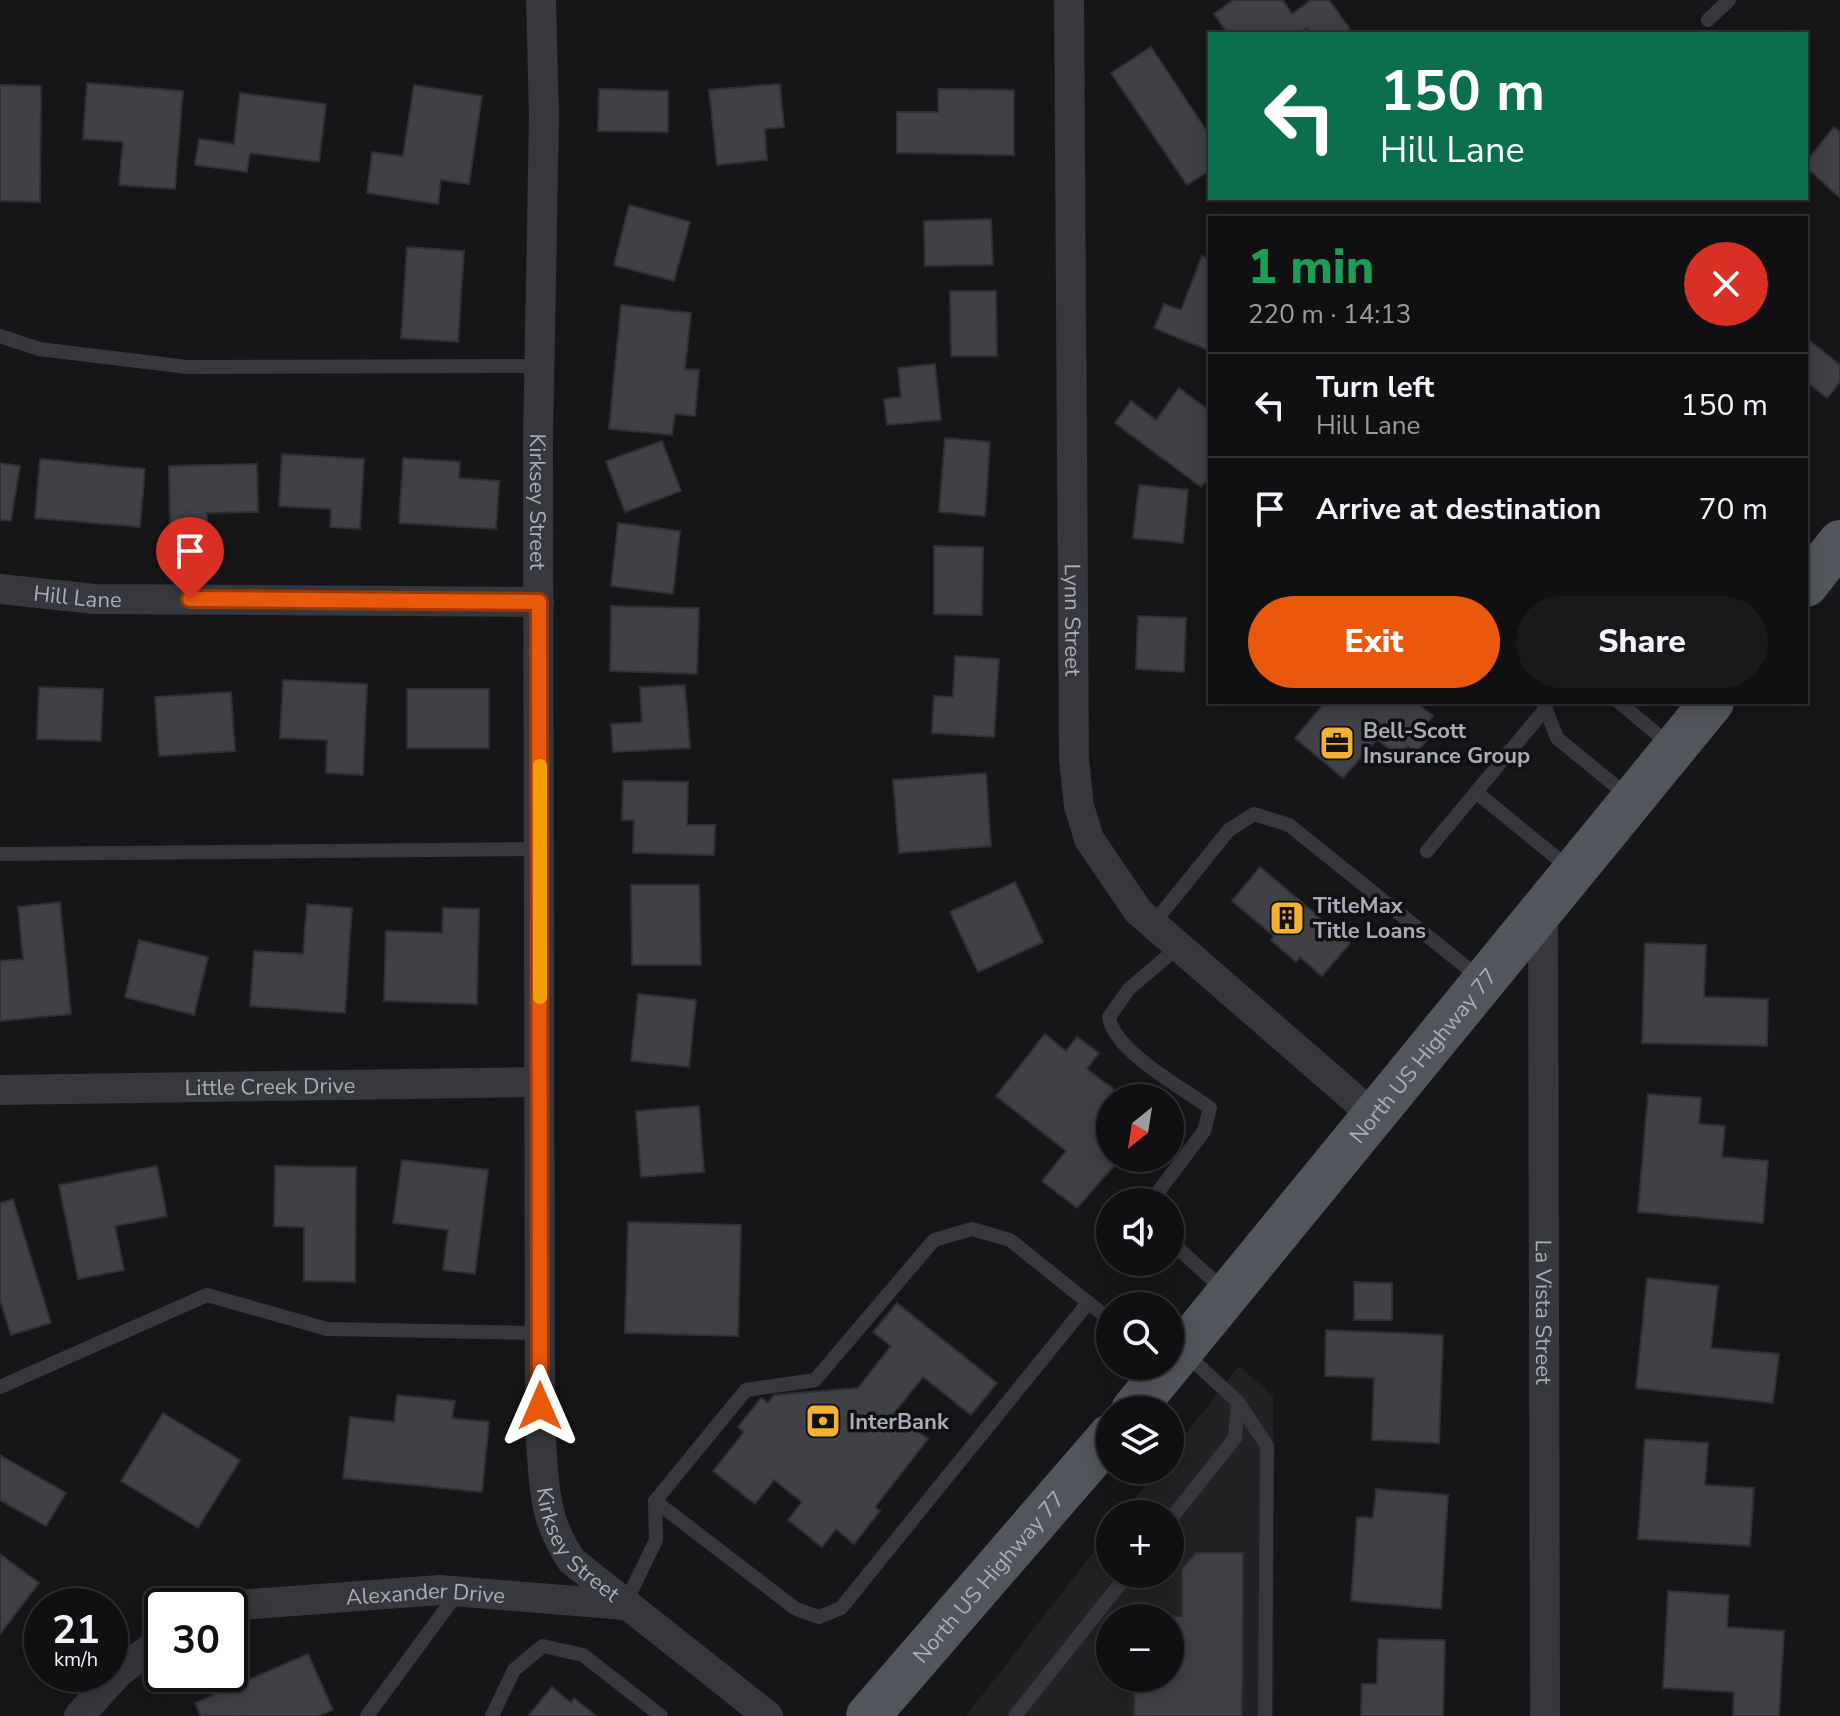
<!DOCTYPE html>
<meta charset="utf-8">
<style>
:root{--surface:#101012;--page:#19191b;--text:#f1f3f6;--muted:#9c9d9f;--line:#303032;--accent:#ea580c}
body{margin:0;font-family:"Nunito Sans",sans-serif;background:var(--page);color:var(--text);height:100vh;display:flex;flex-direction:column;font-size:30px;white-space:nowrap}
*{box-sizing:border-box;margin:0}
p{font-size:26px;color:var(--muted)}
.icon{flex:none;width:44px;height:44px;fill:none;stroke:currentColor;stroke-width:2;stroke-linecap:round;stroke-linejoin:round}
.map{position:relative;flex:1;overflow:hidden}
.drawer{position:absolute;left:1208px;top:216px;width:600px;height:488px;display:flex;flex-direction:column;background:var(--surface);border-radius:0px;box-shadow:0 4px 20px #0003,0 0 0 2px var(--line)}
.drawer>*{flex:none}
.hud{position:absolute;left:1208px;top:32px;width:600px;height:168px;border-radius:0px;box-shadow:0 4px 20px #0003,0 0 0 2px var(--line);background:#0b6e4f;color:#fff;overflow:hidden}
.needle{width:52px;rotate:210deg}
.buttons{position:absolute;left:1096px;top:1084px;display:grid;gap:16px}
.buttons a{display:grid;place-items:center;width:88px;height:88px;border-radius:50%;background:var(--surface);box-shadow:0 4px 20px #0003,0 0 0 2px var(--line);font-size:40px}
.speed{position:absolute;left:24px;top:1588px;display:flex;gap:16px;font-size:40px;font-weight:700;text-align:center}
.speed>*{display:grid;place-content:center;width:104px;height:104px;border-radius:50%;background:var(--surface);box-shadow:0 4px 20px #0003,0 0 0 2px var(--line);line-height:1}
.speed small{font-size:20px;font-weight:400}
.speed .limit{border:4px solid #111;border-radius:12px;background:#fff;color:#111}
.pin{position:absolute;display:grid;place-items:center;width:68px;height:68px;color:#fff;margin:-82px -34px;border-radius:50% 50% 50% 0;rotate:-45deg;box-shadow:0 0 8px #0007}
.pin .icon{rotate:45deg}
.me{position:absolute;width:88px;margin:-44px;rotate:0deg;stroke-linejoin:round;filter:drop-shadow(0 0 6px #0008)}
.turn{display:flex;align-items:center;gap:28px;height:168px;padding:0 40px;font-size:36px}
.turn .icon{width:104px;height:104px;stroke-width:2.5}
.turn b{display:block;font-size:56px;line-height:68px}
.round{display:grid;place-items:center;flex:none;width:84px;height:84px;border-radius:42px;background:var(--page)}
.overview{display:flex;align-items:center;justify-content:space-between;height:136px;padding:0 40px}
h1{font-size:48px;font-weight:800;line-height:60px;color:#1e9e55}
.button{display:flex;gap:16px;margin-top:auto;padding:16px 40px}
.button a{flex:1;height:92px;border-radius:48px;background:var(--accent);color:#fff;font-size:32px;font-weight:800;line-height:92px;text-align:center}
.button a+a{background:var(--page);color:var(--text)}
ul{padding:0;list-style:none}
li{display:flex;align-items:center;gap:24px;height:104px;padding:0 40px;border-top:2px solid var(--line)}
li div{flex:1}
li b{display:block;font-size:30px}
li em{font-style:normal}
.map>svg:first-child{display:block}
.built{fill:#222225;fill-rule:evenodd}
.building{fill:#404145;stroke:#303034;stroke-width:2}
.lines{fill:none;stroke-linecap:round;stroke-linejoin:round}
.service{stroke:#37383d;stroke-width:14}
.minor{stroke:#37383d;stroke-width:30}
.primary{stroke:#53555c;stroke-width:44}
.route-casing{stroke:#983908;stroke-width:20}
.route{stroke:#ea580c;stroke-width:14}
.slow{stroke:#f59e0b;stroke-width:14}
.labels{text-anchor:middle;stroke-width:7;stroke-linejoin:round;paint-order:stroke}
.street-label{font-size:22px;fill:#a8adb8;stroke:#111113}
.poi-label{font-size:22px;font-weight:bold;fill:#a8adb8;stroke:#111113;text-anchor:start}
</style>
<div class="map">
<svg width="1840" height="1716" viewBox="0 0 1840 1716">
<rect width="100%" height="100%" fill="#161618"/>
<path class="built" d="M1239,1366l34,30 1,320h-308l144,-185v43h60v-60h-47l34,-44h13v-16zM1110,1618h60v60h-60z"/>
<g class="building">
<polygon points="1233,0 1283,0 1292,14 1311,0 1329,0 1350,29 1342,34 1311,34 1307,28 1298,34 1228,34 1214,14"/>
<polygon points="1151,47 1210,136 1210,170 1187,185 1111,73"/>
<polygon points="87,83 183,91 175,189 119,185 123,142 83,139"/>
<polygon points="780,84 784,127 765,129 767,160 717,165 709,90"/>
<polygon points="0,85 41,86 40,202 0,201"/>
<polygon points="414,85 482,96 469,184 441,180 438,204 367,193 372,152 403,156"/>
<polygon points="599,89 668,91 668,132 598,131"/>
<polygon points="938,89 1014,90 1014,155 897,153 897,112 938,112"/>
<polygon points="240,93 326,104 319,162 250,153 247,172 195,165 199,139 234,144"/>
<polygon points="1834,127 1840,132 1840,198 1806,167 1806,162"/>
<polygon points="629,205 690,222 674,281 614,265"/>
<polygon points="991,219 993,265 925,266 924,221"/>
<polygon points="407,247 464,251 458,342 401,338"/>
<polygon points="1202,256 1210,260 1210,351 1154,328 1164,304 1181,310"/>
<polygon points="950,291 996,291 997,356 951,356"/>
<polygon points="621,305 691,313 685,369 699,370 695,416 675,414 672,435 609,429"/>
<polygon points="1809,340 1840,365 1840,382 1827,398 1806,381"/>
<polygon points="935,364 941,420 887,425 884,399 901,397 898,368"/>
<polygon points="1179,388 1210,411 1210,476 1201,487 1115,423 1131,401 1156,420"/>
<polygon points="945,438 990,442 985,516 939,512"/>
<polygon points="662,441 681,491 625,512 606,461"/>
<polygon points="282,454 364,459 360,529 330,527 331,509 279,506"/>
<polygon points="403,458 460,462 459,478 499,481 496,529 399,523"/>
<polygon points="40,459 145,469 140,527 35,518"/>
<polygon points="0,463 20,466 11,521 0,520"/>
<polygon points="257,464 258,512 207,513 207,526 170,527 169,466"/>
<polygon points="1139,485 1188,490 1183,543 1133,538"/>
<polygon points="618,523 680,531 673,594 611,586"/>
<polygon points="934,546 983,547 982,615 934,614"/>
<polygon points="611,606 699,608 697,674 610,671"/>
<polygon points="1138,616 1186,618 1184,672 1136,669"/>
<polygon points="955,656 999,659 994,737 932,733 934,696 953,697"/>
<polygon points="283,680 367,684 363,775 326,773 327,740 280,738"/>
<polygon points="685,685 690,748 613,752 611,724 642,722 640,687"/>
<polygon points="39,687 103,689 101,741 37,739"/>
<rect x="407" y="689" width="82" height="59"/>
<polygon points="231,692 235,751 159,756 155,697"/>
<polygon points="1325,702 1416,702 1433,716 1423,727 1432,734 1416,753 1408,746 1399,757 1377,739 1343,778 1295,738"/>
<polygon points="986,773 991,846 899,853 893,780"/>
<polygon points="623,781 688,782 687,825 715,825 714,855 633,853 634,820 622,820"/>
<polygon points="1260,867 1350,943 1322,976 1300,957 1296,962 1271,940 1274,936 1232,901"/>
<polygon points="1015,882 1043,942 978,972 950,912"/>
<polygon points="631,885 699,885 701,965 632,965"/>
<polygon points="60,902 71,1014 0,1021 0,961 23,959 18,907"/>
<polygon points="307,904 352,908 345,1013 250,1006 254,951 303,954"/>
<polygon points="443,908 479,909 477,1004 384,1001 386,931 442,933"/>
<polygon points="139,940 208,957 194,1015 125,997"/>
<polygon points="1645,943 1706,945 1704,997 1768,999 1767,1046 1642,1043"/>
<polygon points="638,994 696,1000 689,1067 631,1061"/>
<polygon points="1045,1034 1066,1051 1077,1037 1099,1053 1087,1069 1125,1098 1110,1098 1110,1158 1121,1158 1077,1208 1042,1181 1066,1151 996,1096"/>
<polygon points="1648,1094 1701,1098 1699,1124 1725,1126 1722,1157 1768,1161 1763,1223 1638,1212"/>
<polygon points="699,1106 704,1172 641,1177 636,1111"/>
<polygon points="402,1160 488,1170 475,1274 443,1270 448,1230 393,1223"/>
<polygon points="157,1166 167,1216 115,1226 124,1270 78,1279 59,1185"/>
<polygon points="275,1166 356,1167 355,1282 304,1281 304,1227 274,1226"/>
<polygon points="13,1199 51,1323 11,1335 0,1300 0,1203"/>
<polygon points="628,1222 741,1225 738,1336 625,1333"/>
<polygon points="1647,1278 1718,1286 1711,1348 1779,1354 1773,1403 1636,1388"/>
<polygon points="1354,1282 1392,1283 1392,1320 1354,1320"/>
<polygon points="897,1303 997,1383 971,1415 923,1377 894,1413 928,1439 875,1507 880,1511 854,1544 836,1529 822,1547 788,1520 802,1502 774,1480 755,1504 713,1471 744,1432 738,1427 761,1398 768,1403 774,1395 858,1388 891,1346 873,1332"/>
<polygon points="1326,1330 1443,1335 1439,1443 1372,1440 1374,1378 1325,1376"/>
<polygon points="397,1395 455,1401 452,1418 489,1422 482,1492 343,1478 350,1417 394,1422"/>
<polygon points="163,1413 240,1460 198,1528 121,1481"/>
<polygon points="1645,1439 1708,1443 1705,1485 1754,1488 1750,1546 1638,1539"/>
<polygon points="0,1455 66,1493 46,1526 0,1500"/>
<polygon points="1376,1489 1448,1495 1441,1609 1351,1601 1357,1517 1373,1518"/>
<polygon points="1196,1553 1243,1553 1242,1716 1134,1716 1135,1678 1170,1678 1170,1618 1145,1618 1182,1616 1182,1568"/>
<polygon points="0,1554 39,1583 0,1634"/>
<polygon points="1668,1591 1729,1595 1727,1627 1784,1631 1779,1716 1733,1716 1734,1692 1663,1688"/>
<polygon points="1378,1639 1445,1640 1443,1716 1361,1716 1362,1684 1377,1684"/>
<polygon points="308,1654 333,1710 318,1716 201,1716 195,1703"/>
<polygon points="552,1687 571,1703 574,1698 596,1716 528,1716"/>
</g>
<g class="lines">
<g class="service">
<polyline points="1708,20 1729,0"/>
<polyline points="0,336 39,349 187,367 539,366"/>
<polyline points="1543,702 1557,738 1629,797"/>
<polyline points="1619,702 1671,746"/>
<polyline points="1476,792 1569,868"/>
<polyline points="1427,851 1546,708"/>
<polyline points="0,854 540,849"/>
<polyline points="1152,925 1229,830 1254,814 1289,825 1481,979"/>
<path d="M1155,1202v-6l49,-65 6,-23c-29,-21 -96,-57 -101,-91l20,-28 48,-41"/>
<polyline points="1170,1241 1225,1291"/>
<polyline points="0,1387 207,1295 327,1329 539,1333"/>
<polyline points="1238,1402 1267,1446 1265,1716"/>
<polyline points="655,1501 796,1609 819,1617 841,1608 1088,1303"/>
<polyline points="1170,1520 1235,1438 1238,1402 1186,1354"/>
<polyline points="625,1604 656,1540 655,1501 746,1390 815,1380 934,1240 972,1229 1010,1240 1110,1320"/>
<polyline points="367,1716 459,1591"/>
<polyline points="492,1716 514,1670 543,1646 583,1655 661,1716"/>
<polyline points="1015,1716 1128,1574"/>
</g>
<g class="minor">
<path id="s1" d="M541,0l3,116 -6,326 2,988c5,53 1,86 32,131l196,155"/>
<path id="s2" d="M1069,0l5,759 5,47 10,33 49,72 235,204"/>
<path id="s3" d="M0,589l94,10 445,3"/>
<path id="s4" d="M1543,906l2,810"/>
<path id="s5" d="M0,1090l539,-8"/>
<path id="s6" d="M226,1606l214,-16 185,15"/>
<polyline points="79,1716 119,1672 162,1640"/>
</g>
<g class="primary">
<polyline points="1806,585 1840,542"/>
<path id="s7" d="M1133,1410l579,-708"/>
<path id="s8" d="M868,1716l242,-280"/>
</g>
</g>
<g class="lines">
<defs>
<polyline id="route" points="190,599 539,602 540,1406"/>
</defs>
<use href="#route" class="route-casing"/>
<use href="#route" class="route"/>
<polyline class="slow" points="540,766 540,997"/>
</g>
<defs>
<symbol id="office-square" viewBox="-11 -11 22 22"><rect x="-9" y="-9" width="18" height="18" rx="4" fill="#f2b134" stroke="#111113"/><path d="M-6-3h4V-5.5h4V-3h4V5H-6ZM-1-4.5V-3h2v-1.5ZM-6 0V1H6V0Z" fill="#111"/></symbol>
<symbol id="building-square" viewBox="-11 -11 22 22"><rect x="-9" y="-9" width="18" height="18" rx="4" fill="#f2b134" stroke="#111113"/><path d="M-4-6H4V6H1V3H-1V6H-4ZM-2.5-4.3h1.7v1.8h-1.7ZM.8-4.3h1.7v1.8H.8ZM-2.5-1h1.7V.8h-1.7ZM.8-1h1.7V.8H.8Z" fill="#111"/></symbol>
<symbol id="bank-square" viewBox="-11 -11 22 22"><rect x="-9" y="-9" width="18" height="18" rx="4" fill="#f2b134" stroke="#111113"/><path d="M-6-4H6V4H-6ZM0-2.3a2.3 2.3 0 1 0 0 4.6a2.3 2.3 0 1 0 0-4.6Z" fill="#111"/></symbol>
</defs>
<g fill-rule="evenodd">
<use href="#office-square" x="1317" y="723" width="40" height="40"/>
<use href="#building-square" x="1267" y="898" width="40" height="40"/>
<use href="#bank-square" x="803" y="1401" width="40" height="40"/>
</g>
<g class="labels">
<g class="street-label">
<text dy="8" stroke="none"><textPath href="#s1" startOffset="502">Kirksey Street</textPath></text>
<text dy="8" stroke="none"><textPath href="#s3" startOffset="78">Hill Lane</textPath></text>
<text dy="8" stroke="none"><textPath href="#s2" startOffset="620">Lynn Street</textPath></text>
<text dy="8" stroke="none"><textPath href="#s7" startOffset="458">North US Highway 77</textPath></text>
<text dy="8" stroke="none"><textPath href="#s5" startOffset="270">Little Creek Drive</textPath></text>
<text dy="8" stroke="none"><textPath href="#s4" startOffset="406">La Vista Street</textPath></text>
<text dy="8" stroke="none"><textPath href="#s1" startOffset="1556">Kirksey Street</textPath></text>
<text dy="8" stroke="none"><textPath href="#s8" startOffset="184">North US Highway 77</textPath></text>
<text dy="8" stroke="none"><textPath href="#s6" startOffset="200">Alexander Drive</textPath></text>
</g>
<g class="poi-label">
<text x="1363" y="738">Bell-Scott<tspan x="1363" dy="25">Insurance Group</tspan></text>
<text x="1313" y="913">TitleMax<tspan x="1313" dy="25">Title Loans</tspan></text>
<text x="849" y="1429">InterBank</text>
</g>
</g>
</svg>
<div class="buttons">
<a><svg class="needle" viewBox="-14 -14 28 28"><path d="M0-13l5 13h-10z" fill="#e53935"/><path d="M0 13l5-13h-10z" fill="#9c9d9f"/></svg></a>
<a><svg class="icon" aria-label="sound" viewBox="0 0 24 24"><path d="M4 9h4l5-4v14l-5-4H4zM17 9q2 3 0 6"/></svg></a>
<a><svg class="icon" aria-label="search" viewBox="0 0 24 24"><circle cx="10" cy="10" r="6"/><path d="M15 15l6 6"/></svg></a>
<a><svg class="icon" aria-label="layers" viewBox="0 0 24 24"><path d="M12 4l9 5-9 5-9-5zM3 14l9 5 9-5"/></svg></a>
<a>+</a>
<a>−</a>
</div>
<div class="speed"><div>21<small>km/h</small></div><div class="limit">30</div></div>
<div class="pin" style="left:190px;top:599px;background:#d93025"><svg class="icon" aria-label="arrive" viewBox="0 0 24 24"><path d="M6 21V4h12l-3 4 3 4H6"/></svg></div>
<svg class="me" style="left:540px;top:1406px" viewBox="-20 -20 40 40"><path d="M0-17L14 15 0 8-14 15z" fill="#ea580c" stroke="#fff" stroke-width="4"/></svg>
<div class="hud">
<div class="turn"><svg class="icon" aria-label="left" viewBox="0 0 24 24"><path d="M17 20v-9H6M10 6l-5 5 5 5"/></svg><div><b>150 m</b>Hill Lane</div></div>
</div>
<section class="drawer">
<div class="overview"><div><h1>1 min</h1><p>220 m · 14:13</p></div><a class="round" style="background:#d93025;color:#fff"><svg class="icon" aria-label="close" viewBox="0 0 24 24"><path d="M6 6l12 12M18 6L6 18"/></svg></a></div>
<ul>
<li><svg class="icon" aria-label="left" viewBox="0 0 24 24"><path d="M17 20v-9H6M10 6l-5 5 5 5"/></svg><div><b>Turn left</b><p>Hill Lane</p></div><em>150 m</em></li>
<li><svg class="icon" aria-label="arrive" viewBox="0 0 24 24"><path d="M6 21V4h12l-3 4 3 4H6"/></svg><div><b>Arrive at destination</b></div><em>70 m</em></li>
</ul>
<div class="button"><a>Exit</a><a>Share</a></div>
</section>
</div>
